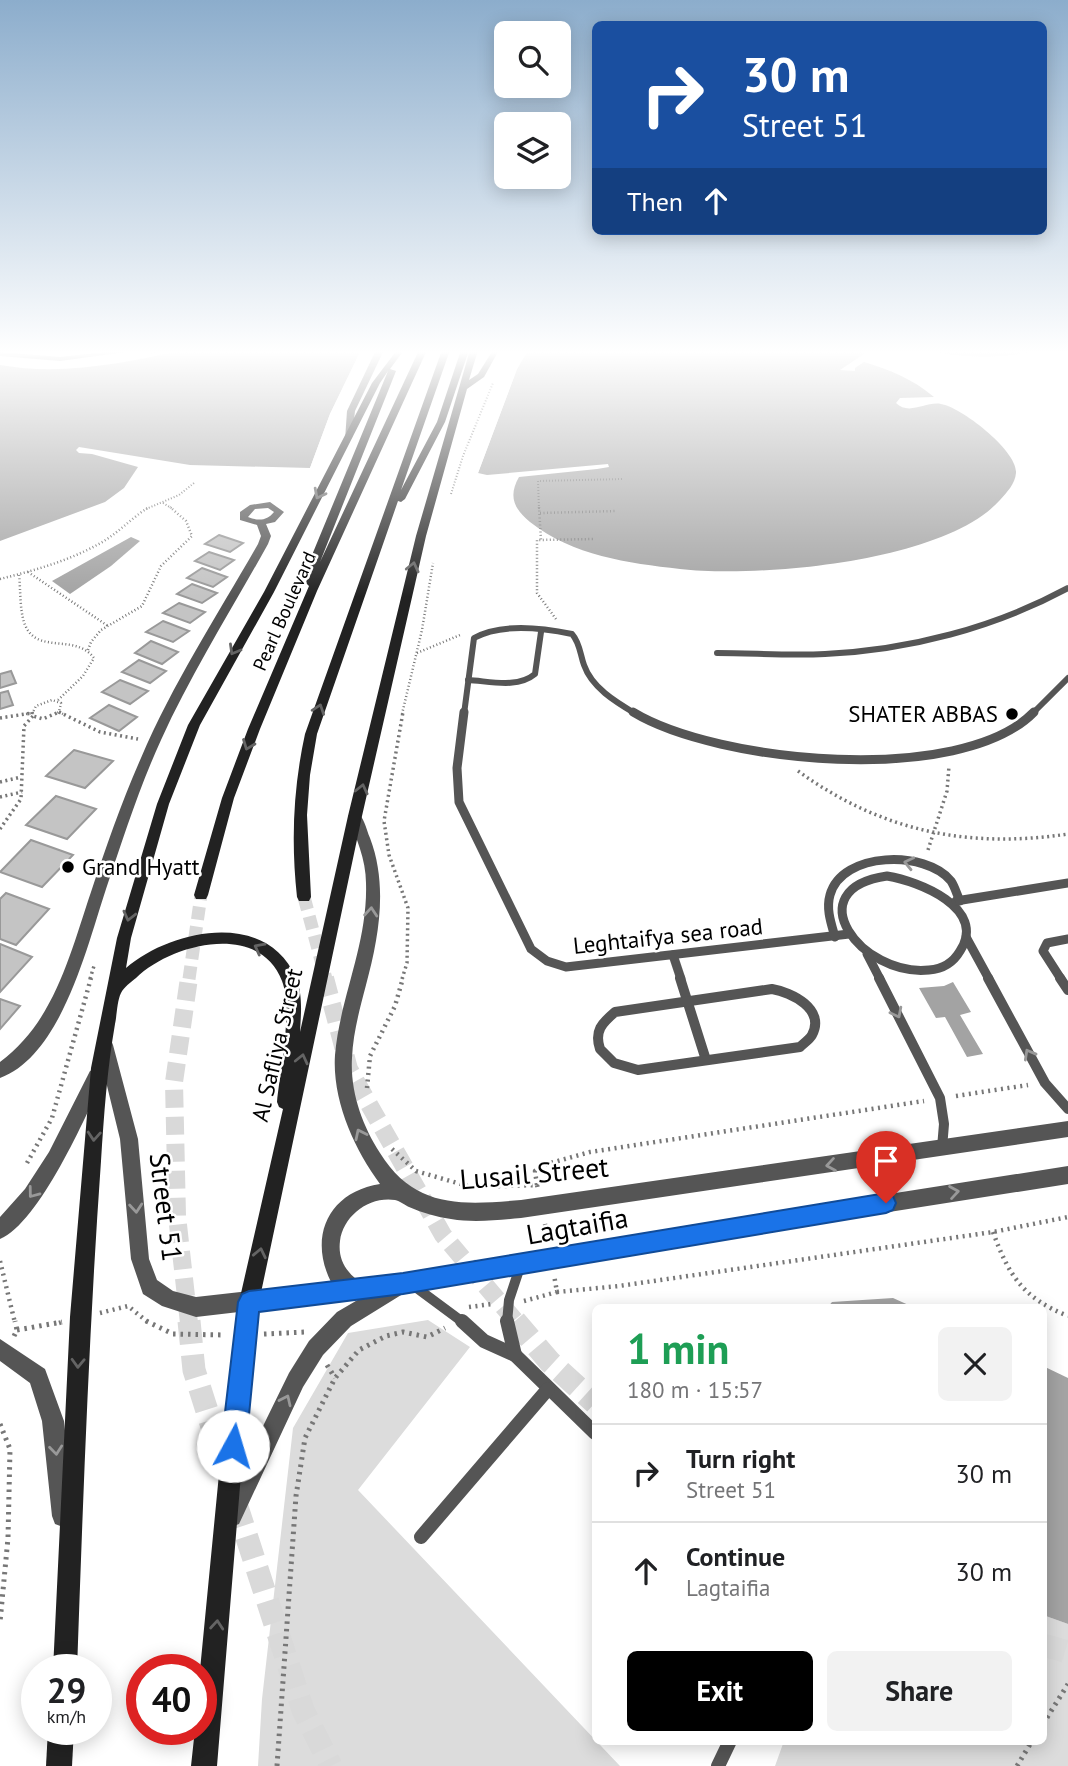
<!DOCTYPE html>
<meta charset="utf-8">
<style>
:root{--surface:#fff;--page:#f2f2f2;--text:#202124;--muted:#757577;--line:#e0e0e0;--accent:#000}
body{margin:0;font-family:"PT Sans",sans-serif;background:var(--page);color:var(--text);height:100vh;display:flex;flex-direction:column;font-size:26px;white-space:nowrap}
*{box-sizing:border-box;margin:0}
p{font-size:23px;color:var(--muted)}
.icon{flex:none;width:38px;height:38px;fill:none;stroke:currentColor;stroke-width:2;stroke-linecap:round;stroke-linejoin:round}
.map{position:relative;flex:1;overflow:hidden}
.drawer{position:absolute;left:592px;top:1304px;width:455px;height:441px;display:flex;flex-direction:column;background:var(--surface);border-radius:10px;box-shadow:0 4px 18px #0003}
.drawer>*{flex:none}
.guide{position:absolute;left:592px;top:21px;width:455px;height:214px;border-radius:10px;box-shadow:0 4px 18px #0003;background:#1a4fa0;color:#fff;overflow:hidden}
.tools{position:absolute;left:494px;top:21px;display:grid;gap:14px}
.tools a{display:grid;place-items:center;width:77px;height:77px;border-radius:10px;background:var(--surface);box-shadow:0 4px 18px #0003;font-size:35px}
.speed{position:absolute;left:21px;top:1654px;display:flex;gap:14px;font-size:35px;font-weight:700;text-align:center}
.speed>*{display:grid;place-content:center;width:91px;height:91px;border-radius:50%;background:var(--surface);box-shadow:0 4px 18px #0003;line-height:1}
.speed small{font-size:18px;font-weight:400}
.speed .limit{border:10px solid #d22;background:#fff;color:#111}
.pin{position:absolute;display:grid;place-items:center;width:60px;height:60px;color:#fff;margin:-72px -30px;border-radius:50% 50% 50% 0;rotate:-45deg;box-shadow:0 0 7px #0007}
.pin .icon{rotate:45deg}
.me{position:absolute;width:77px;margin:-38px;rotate:6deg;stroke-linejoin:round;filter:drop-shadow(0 0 5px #0008)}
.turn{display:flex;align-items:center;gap:24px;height:147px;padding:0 35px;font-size:32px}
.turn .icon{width:91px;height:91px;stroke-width:2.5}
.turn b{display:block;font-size:49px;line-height:60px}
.then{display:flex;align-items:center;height:66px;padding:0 35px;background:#0003;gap:14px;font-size:26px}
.round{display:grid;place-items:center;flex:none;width:74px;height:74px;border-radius:10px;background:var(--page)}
.summary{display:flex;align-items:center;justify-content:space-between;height:119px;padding:0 35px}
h1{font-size:42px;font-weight:600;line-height:52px;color:#1e9e55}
.cta{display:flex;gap:14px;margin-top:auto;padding:14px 35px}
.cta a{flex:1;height:80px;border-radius:10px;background:var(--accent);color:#fff;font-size:28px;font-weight:600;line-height:80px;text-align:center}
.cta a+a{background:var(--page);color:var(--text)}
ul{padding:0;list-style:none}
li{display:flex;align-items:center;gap:21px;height:98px;padding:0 35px;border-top:2px solid var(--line)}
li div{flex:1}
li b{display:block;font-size:26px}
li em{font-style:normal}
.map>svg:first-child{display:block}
.green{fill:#dcdcdc}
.water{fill:#a3a3a3}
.pier{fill:#fff}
.building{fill:#c4c4c4;stroke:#999;stroke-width:2}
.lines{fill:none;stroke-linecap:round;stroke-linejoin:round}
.secondary-tunnel-far2{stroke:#d9d9d9;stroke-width:13;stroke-dasharray:13 7;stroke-linecap:butt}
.secondary-tunnel-far1{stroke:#d9d9d9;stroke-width:18;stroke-dasharray:18 9;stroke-linecap:butt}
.secondary-tunnel{stroke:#d9d9d9;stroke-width:23;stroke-dasharray:23 11;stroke-linecap:butt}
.path-far4{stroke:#777;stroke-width:2;stroke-dasharray:1 2;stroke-linecap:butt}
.path-far3{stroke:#777;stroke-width:2.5;stroke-dasharray:1 2.5;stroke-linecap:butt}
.path-far2{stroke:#777;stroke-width:3.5;stroke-dasharray:2 3.5;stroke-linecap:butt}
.path-far1{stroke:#777;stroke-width:4.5;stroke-dasharray:2 4.5;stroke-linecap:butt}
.path{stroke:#777;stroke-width:5;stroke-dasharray:2.5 5;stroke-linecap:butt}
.lane-far3{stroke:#555;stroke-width:6}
.lane-far2{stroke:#555;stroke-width:9}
.lane-far1{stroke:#555;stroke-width:10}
.lane{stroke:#555;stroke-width:14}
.street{fill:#555;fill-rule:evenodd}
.secondary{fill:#222;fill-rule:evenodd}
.oneway{stroke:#646464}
.oneway2{stroke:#999}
.route{fill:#1a73e8;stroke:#114b97;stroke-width:2}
.poi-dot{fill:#000;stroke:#fff;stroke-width:2.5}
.labels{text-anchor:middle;stroke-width:5;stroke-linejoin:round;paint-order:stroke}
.far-street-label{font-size:19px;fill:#000;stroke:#fff}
.poi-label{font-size:23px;fill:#000;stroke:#fff;text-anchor:end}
.street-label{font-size:23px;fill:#000;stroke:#fff}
.near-street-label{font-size:28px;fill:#000;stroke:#fff}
</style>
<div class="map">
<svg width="1068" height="1766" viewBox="0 0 1068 1766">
<rect width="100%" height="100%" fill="#fff"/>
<g class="green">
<polygon points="428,1320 470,1347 358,1490 620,1766 258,1766 262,1699 293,1428 348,1333"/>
<polygon points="1043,1615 1068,1624 1068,1766 775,1766 784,1741 1043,1741"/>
</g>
<g class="water">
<path d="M184,350h177l-31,64 -20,54 -120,-3 -111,-18 -3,3 3,3 13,1 46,13 -14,21 -19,14 -105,39v-176c62,11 124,-2 184,-15z"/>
<path d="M528,350h342l-30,20 15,1v-3l9,-6c26,8 49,17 70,35l-34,1 -4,5c13,13 30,-2 45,1 20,3 77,47 75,69 -1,11 -9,19 -16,27 -55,62 -240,78 -320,69 -52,-6 -107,-13 -150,-47 -16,-13 -22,-26 -11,-45l78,-8 12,-2 -1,-3 -121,11 -9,-2 39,-104z"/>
<path d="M921,350h122c-41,9 -81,8 -122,0z"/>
<polygon points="131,537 140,541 111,566 70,594 52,581"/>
<polygon points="953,982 971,1012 960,1015 983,1054 967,1057 945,1017 936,1018 919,988 944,986"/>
<polygon points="893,1298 913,1307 828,1307 832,1302"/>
<polygon points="1043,1366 1068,1378 1068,1624 1043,1615"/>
</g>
<g class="pier">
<polygon points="361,350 365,350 333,415 314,468 310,468 330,414"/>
<polygon points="523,350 528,350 517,369 478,473 475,473 514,367"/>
</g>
<g class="building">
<polygon points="219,535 243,543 230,552 205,544"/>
<polygon points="209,552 234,560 220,570 195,561"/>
<polygon points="202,568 227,577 213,587 187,578"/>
<polygon points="192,584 217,593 202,603 177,594"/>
<polygon points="179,603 205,612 190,623 163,613"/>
<polygon points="163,621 189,631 173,642 146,632"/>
<polygon points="151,641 178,652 162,664 135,653"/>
<polygon points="139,660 166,671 150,683 122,672"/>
<polygon points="11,671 16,683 0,688 0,674"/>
<polygon points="120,680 148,691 130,704 102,692"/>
<polygon points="8,691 13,705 0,709 0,693"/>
<polygon points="109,705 137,717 119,731 90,718"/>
<polygon points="74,750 113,761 85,788 46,776"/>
<polygon points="56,796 96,809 67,839 26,825"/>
<polygon points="31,840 73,855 42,887 0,872"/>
<polygon points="6,893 49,909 16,945 0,939 0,899"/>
<polygon points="0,944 32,957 0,992"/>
<polygon points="0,999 20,1006 0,1029"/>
</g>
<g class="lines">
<g class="secondary-tunnel-far2">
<polyline points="304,897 326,979"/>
<polyline points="189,979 201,895"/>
</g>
<g class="secondary-tunnel-far1">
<polyline points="325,978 349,1069 443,1235 517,1323"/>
<polyline points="189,1323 177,1216 174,1082 189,978"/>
</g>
<g class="secondary-tunnel">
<polyline points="189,1321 194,1370 227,1474"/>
<polyline points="515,1321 550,1362 595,1403"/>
<polyline points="236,1504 303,1710 331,1766"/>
<polyline points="1043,1645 1068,1652"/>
</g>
<g class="path-far4">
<polyline points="151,353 163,350"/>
<polyline points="451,494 463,456 493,383"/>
<polyline points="163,503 173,509"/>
<polyline points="146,509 179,495 194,483"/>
<polyline points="539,509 538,481 623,479"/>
</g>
<g class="path-far3">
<polyline points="539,507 541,540"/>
<polyline points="540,513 617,511"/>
<polyline points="28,572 108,626"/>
<path d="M19,575c2,16 0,40 8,54 14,24 49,5 67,29l-11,18 -26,25"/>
<path d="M0,579c36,-9 72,-19 104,-38 16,-10 29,-24 45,-34"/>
<polyline points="556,619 537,593 537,540 593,539"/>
<polyline points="88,650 91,642 101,630 142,606 161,566 192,536 186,521 170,507"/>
<polyline points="417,653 460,635"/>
<polyline points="59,712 63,714"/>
<polyline points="26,714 32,713"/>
<polyline points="32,714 36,706 52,700 61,703 59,712 55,714"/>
<polyline points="402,714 422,630 433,563"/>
</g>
<g class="path-far2">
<polyline points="32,712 33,716 43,719 59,712"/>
<polyline points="59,712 100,732 138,739"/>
<polyline points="0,718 32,713"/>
<path d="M798,771c83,60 169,78 270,63"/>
<polyline points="0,782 21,777"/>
<polyline points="0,797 22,792"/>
<polyline points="0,829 21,799 24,726 33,716"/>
<polyline points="928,850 947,791 949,766"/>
<polyline points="90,979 94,966"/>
<polyline points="402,979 407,963 408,908 389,855 384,821 403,712"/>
</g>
<g class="path-far1">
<polyline points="367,1088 370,1056 395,1006 403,978"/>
<polyline points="956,1096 1028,1085"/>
<polyline points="392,1149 416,1171 471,1187 537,1185 538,1189"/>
<polyline points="27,1163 52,1118 91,978"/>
<polyline points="537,1185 535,1171 547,1164 590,1152 924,1101"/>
<polyline points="545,1224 548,1240"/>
<path d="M993,1232c16,44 30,66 75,84"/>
<polyline points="0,1261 15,1323"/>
<polyline points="557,1292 619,1286 993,1232 1068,1217"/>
<polyline points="524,1301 557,1292 554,1275"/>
<polyline points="469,1307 492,1304"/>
<polyline points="100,1313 128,1306 149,1323"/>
<polyline points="59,1323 62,1322"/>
</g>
<g class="path">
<polyline points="146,1321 173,1334 225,1335"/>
<polyline points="17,1330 62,1322"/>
<polyline points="264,1334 305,1332"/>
<polyline points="14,1336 17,1330 15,1321"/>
<polyline points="327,1365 335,1378"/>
<polyline points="0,1424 10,1449 8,1538 0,1622"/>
<polyline points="1043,1724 1068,1684"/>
<polyline points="277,1766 296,1496 305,1438 335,1378 359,1350 386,1336 403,1332 427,1337 445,1328"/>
<polyline points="1017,1766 1032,1741"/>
</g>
<g class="lane-far3">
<path d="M717,653c36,0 72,3 108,1 84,-4 169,-26 243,-66"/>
<path d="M468,680c21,1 49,9 67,-6l6,-42"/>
<path d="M464,714l10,-76c27,-15 69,-10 98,-4 8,9 8,20 12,31 8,23 32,37 52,49"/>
<polyline points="1032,714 1068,678"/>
</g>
<g class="lane-far2">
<polyline points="464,712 457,768 459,802 531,949 547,961 566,967 849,934"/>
<path d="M633,712c84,51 328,75 401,0"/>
<path d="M887,876c31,5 101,32 73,75 -7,12 -17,18 -31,19 -68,7 -133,-81 -42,-94z"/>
<polyline points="956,901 1068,883"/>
<path d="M835,937c-4,-14 -9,-28 -5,-42 12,-44 96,-45 121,-14 4,6 6,14 9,20"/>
<polyline points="966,937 989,979"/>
<polyline points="867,954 880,979"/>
<polyline points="673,955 681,979"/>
<polyline points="1061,979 1043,951 1047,943 1068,939"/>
</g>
<g class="lane-far1">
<polyline points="680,978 706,1060"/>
<polyline points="879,978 940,1098 944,1124 942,1148"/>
<polyline points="988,978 1045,1083 1068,1109"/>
<polyline points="1060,978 1068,990"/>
<path d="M772,989c19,3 54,20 40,46 -2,4 -9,9 -12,12l-162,23 -24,-7 -14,-14c-6,-18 2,-26 15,-37z"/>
<polyline points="410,1283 464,1323"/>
<polyline points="507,1323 509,1300 521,1264"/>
</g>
<g class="lane">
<polyline points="462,1321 484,1341 515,1355 595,1433"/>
<polyline points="507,1321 515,1355"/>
<polyline points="421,1537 548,1389"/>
<polyline points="718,1766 730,1741"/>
</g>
<g class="street">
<polygon points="122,350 141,350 60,361 0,356 0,352 60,357"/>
<polygon points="376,350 384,350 355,411 352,438 345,440 347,411"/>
<path d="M270,502l14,10 -9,10 -9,2 5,12 -3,8c-36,65 -76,128 -107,196 -22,48 -38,99 -55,149 -19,57 -44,166 -106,189v-16c55,-41 70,-108 91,-170 15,-45 31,-91 50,-134 32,-75 77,-144 117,-214l3,-8 -4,-11 -17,-5v-8l10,-7zM268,508l6,4c-7,9 -16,9 -26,5l7,-8z"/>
<path d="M355,811c9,4 11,18 15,27 18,47 9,99 -4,147 -6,23 -13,48 -14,73 -2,33 10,67 28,95 35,56 82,52 141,47l547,-79v16l-547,81c-23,2 -47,5 -70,1 -14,-2 -28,-6 -42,-12 -4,-2 -9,-6 -14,-7 -26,-4 -52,16 -55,41 -2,16 4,28 16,38l42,-3 293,-51 377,-59v18l-377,59 -285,49 -55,34 -28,29 -20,32 -64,137 -8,3 -8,-3 -3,-8 3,-8 66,-135 20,-32 28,-29 24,-14 -165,19 -34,-11 -19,-12 -12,-35 -11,-120 -23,-94 2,-5 6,-2 6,2 2,5 25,94 11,120 8,21 16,11 23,6 135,-15c-23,-46 -2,-90 49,-98 -26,-35 -48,-84 -45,-129 5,-58 33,-111 31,-172 0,-24 -10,-45 -18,-67z"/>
<path d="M96,1069l6,2 2,5c-17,39 -65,147 -104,163v-22l25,-28 24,-37 41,-81z"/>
<polygon points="0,1339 45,1369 64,1421 74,1516 71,1524 63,1527 55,1524 52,1516 42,1421 30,1383 0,1361"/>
</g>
<g class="secondary">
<path d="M397,350h7l-14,19 6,2 -76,191 99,-212h8l-110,241 -57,138 -26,69 -26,97 -2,4h-10l-2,-4 28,-97 26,-69 61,-143 -3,-3 6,-28 76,-184 -8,12 -106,209 -74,133 -31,79 -38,134 -5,30c45,-39 141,-59 170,10 7,16 5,36 4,54l48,-216 68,-280 54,-186h8l-9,30 9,-6 15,-24h6l-15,27 -17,12 -41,147 -64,280 -103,486 -18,172 -24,292h-26l4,-37h6l-1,-59 19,-196 20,-172 44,-193 -4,-2 -2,-5c3,-31 16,-93 5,-121 -23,-60 -111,-37 -146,-3 -5,4 -12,9 -15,15 -4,8 -4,22 -6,31 -8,46 -11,91 -14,137 -12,169 -18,339 -24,509h-24l17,-353 21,-249 26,-130 40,-134 31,-79 76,-133 108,-209z"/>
<path d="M442,350h8l-49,140 36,-68 24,-72h8l-24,72 -40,77 -4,3 -3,-1 -81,233 -7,41 -3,40 4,82 -2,4h-10l-2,-4c-6,-55 -4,-108 8,-163z"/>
<polygon points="48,1729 74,1729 72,1766 46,1766"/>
</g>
</g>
<defs><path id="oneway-chevron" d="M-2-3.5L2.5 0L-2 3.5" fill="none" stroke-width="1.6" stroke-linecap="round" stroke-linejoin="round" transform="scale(1.75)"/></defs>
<g class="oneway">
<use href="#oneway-chevron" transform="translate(319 494) rotate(117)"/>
<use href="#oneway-chevron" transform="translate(413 567) rotate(-77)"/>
<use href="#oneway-chevron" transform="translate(234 650) rotate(120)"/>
<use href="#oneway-chevron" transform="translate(319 709) rotate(-71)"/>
<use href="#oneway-chevron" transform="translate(248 745) rotate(111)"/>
<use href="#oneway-chevron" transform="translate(362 789) rotate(-77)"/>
<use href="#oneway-chevron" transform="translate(129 916) rotate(104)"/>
<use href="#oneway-chevron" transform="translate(259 948) rotate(-152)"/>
<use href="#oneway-chevron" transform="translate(302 1059) rotate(-77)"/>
<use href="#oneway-chevron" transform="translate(94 1136) rotate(94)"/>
<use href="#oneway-chevron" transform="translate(260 1253) rotate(-78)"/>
<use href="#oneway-chevron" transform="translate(78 1363) rotate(92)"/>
<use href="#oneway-chevron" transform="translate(217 1625) rotate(-85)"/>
</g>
<g class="oneway2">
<use href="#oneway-chevron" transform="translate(909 863) rotate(-167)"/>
<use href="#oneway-chevron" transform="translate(371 912) rotate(-85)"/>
<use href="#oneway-chevron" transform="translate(897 1013) rotate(63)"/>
<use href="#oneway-chevron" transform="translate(1029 1054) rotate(-119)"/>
<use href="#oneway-chevron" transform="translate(360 1134) rotate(-116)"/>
<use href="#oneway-chevron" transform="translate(831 1165) rotate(171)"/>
<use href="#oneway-chevron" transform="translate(954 1192) rotate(-9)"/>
<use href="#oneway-chevron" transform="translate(33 1193) rotate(127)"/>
<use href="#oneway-chevron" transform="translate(136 1208) rotate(85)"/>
<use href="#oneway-chevron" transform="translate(286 1400) rotate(-65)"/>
<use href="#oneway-chevron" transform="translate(56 1450) rotate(84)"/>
</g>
<linearGradient id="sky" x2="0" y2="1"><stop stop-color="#8cadcc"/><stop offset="0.59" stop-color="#fff"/><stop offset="1" stop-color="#fff" stop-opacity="0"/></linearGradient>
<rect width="1068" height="597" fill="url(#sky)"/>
<polygon class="route" points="886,1193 893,1196 896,1203 893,1210 886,1213 403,1294 259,1312 246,1446 242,1454 233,1458 225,1454 221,1446 238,1302 242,1294 249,1291 403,1273"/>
<g class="poi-dot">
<circle cx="1012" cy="714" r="7"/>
<circle cx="68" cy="867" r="7"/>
</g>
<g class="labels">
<g class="far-street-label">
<text transform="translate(284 611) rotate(-66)" y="7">Pearl Boulevard</text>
</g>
<g class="poi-label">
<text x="998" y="722">SHATER ABBAS</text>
<text x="82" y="875" text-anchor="start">Grand Hyatt</text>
</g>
<g class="street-label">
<text transform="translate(668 936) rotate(-6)" y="8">Leghtaifya sea road</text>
<text transform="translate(277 1045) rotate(-77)" y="8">Al Safliya Street</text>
</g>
<g class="near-street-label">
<text transform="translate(534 1173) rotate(-5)" y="10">Lusail Street</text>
<text transform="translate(166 1207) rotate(83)" y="10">Street 51</text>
<text transform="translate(577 1226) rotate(-10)" y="10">Lagtaifia</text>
</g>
</g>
</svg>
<div class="tools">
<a><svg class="icon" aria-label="search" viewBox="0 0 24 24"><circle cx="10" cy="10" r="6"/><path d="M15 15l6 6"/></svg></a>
<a><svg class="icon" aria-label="layers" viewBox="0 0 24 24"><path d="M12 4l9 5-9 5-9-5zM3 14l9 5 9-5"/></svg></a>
</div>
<div class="speed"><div>29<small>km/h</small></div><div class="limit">40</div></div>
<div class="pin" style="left:886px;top:1203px;background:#d93025"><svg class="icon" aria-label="arrive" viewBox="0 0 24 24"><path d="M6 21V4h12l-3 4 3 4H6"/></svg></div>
<svg class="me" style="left:233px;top:1446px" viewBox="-20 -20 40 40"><circle r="19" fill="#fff"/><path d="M0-13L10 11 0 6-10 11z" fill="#1a73e8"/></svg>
<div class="guide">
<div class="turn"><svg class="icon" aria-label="right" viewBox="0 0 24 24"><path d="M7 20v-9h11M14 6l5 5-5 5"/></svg><div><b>30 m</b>Street 51</div></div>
<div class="then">Then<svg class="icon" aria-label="ahead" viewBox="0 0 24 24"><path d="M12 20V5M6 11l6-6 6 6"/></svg></div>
</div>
<section class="drawer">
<div class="summary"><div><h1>1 min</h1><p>180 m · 15:57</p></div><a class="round"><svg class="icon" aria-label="close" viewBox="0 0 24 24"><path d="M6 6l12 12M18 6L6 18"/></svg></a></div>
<ul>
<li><svg class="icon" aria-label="right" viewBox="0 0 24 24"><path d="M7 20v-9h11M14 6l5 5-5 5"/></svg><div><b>Turn right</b><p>Street 51</p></div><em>30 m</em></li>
<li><svg class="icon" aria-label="ahead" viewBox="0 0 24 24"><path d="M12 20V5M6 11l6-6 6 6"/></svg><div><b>Continue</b><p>Lagtaifia</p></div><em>30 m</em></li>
</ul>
<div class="cta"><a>Exit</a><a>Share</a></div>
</section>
</div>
